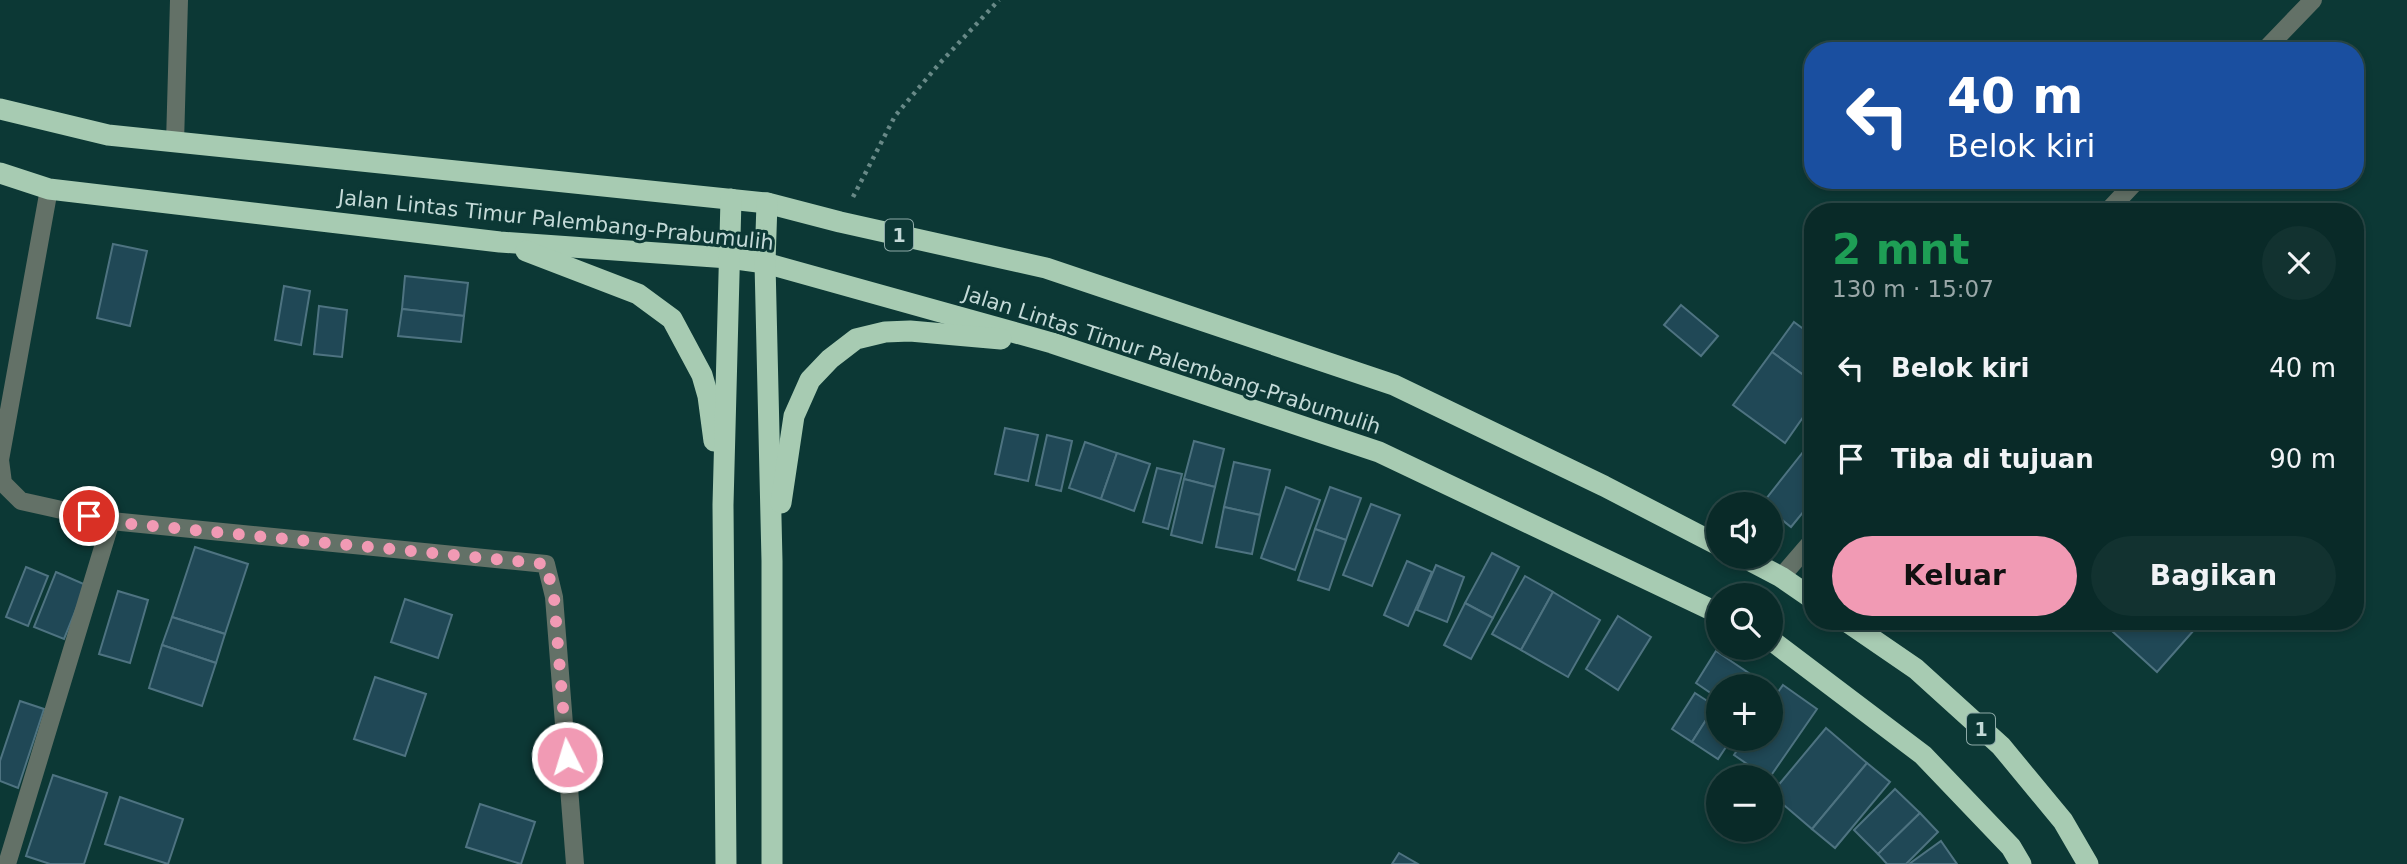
<!DOCTYPE html>
<html lang="id">
<meta charset="utf-8">
<style>
:root{--surface:#092a28;--page:#123230;--text:#f1f3f6;--muted:#99a7a8;--line:#294645;--accent:#f19ab4}
body{margin:0;font-family:"DejaVu Sans",sans-serif;background:var(--page);color:var(--text);height:100vh;display:flex;flex-direction:column;font-size:26px;white-space:nowrap}
*{box-sizing:border-box;margin:0}
p{font-size:23px;color:var(--muted)}
.icon{flex:none;width:38px;height:38px;fill:none;stroke:currentColor;stroke-width:2;stroke-linecap:round;stroke-linejoin:round}
.map{position:relative;flex:1;overflow:hidden}
.panel{position:absolute;left:1804px;top:203px;width:560px;height:427px;display:flex;flex-direction:column;background:var(--surface);border-radius:28px;box-shadow:0 4px 10px #0003,0 0 0 2px var(--line)}
.panel>*{flex:none}
.banner{position:absolute;left:1804px;top:42px;width:560px;height:147px;border-radius:28px;box-shadow:0 4px 10px #0003,0 0 0 2px var(--line);background:#1a4fa0;color:#fff;overflow:hidden}
.buttons{position:absolute;left:1706px;top:492px;display:grid;gap:14px}
.buttons a{display:grid;place-items:center;width:77px;height:77px;border-radius:50%;background:var(--surface);box-shadow:0 4px 10px #0003,0 0 0 2px var(--line);font-size:35px}
.pin{position:absolute;display:grid;place-items:center;width:60px;height:60px;color:#fff;margin:-30px;border:4px solid #fff;border-radius:50%;box-shadow:0 2px 7px #0007}
.me{position:absolute;width:77px;margin:-38px;rotate:355deg;stroke-linejoin:round;filter:drop-shadow(0 0 5px #0008)}
.turn{display:flex;align-items:center;gap:24px;height:147px;padding:0 28px;font-size:32px}
.turn .icon{width:91px;height:91px;stroke-width:2.5}
.turn b{display:block;font-size:49px;line-height:60px}
.round{display:grid;place-items:center;flex:none;width:74px;height:74px;border-radius:37px;background:var(--page)}
.summary{display:flex;align-items:center;justify-content:space-between;height:119px;padding:0 28px}
h1{font-size:42px;font-weight:600;line-height:52px;color:#1e9e55}
.action{display:flex;gap:14px;margin-top:auto;padding:14px 28px}
.action a{flex:1;height:80px;border-radius:42px;background:var(--accent);color:#111;font-size:28px;font-weight:600;line-height:80px;text-align:center}
.action a+a{background:var(--page);color:var(--text)}
ul{padding:0;list-style:none}
li{display:flex;align-items:center;gap:21px;height:91px;padding:0 28px}
li div{flex:1}
li b{display:block;font-size:26px}
li em{font-style:normal}
.map>svg:first-child{display:block}
.building{fill:#204856;stroke:#4e7381;stroke-width:2}
.lines{fill:none;stroke-linecap:round;stroke-linejoin:round}
.path{stroke:#688987;stroke-width:4.5;stroke-dasharray:3.5 5;stroke-linecap:butt}
.minor{stroke:#637167;stroke-width:18}
.highway{stroke:#a7cbb2;stroke-width:21}
.route{stroke:#f19ab4;stroke-width:12;stroke-dasharray:0 21.6}
.labels{text-anchor:middle;stroke-width:6;stroke-linejoin:round;paint-order:stroke}
.shield{fill:#0c3835;stroke:#8da9a7;stroke-width:2}
.shield-label{font-size:19px;font-weight:bold;fill:#c4dad8}
.street-label{font-size:21px;fill:#c4dad8;stroke:#0c3835}
</style>
<div class="map">
<svg width="2407" height="864" viewBox="0 0 2407 864">
<rect width="100%" height="100%" fill="#0c3835"/>
<g class="building">
<polygon points="113,244 147,251 130,326 97,318"/>
<polygon points="405,276 468,283 464,316 402,309"/>
<polygon points="284,286 310,291 301,345 275,340"/>
<polygon points="1681,305 1718,336 1701,356 1664,325"/>
<polygon points="319,306 347,310 342,357 314,354"/>
<polygon points="402,309 464,316 461,342 398,336"/>
<polygon points="1794,322 1813,336 1813,382 1772,352"/>
<polygon points="1772,352 1813,382 1813,403 1785,443 1733,405"/>
<polygon points="1005,428 1038,435 1028,481 995,474"/>
<polygon points="1047,435 1072,441 1061,491 1036,485"/>
<polygon points="1194,441 1224,449 1215,487 1184,479"/>
<polygon points="1085,442 1117,453 1101,499 1069,488"/>
<polygon points="1807,447 1813,451 1813,500 1791,527 1771,511 1771,504 1762,504"/>
<polygon points="1117,453 1150,464 1134,511 1101,499"/>
<polygon points="1234,462 1270,470 1260,515 1224,507"/>
<polygon points="1157,468 1182,474 1168,529 1143,522"/>
<polygon points="1184,479 1215,487 1202,543 1171,535"/>
<polygon points="1286,487 1320,500 1295,570 1261,558"/>
<polygon points="1330,487 1361,498 1346,540 1315,529"/>
<polygon points="1371,504 1400,515 1372,586 1343,575"/>
<polygon points="1224,507 1260,515 1252,554 1216,547"/>
<polygon points="1315,529 1346,540 1329,590 1298,580"/>
<polygon points="195,547 248,564 225,634 172,617"/>
<polygon points="1492,553 1519,567 1493,618 1465,603"/>
<polygon points="1407,561 1432,572 1408,626 1384,615"/>
<polygon points="1436,565 1464,577 1447,622 1417,610"/>
<polygon points="26,567 48,576 28,626 6,617"/>
<polygon points="56,572 86,585 64,639 34,627"/>
<polygon points="1525,576 1553,592 1521,650 1492,634"/>
<polygon points="118,591 148,600 130,663 99,654"/>
<polygon points="1553,592 1600,620 1568,677 1521,650"/>
<polygon points="405,599 452,615 438,658 391,642"/>
<polygon points="1465,603 1493,618 1471,659 1444,645"/>
<polygon points="1618,616 1651,637 1618,690 1586,669"/>
<polygon points="172,617 225,634 216,663 162,645"/>
<polygon points="2101,621 2202,621 2157,672"/>
<polygon points="162,645 216,663 202,706 149,688"/>
<polygon points="1716,651 1765,684 1763,686 1718,686 1718,698 1696,683"/>
<polygon points="375,677 426,694 405,756 354,739"/>
<polygon points="1783,685 1817,709 1770,777 1766,777 1734,755 1745,738 1771,738 1771,702"/>
<polygon points="1695,693 1715,706 1692,742 1672,729"/>
<polygon points="20,701 44,709 18,788 0,781 0,761"/>
<polygon points="1715,706 1718,708 1718,738 1732,738 1718,759 1692,742"/>
<polygon points="1826,728 1867,763 1812,829 1771,794"/>
<polygon points="1867,763 1890,782 1835,848 1812,829"/>
<polygon points="53,775 107,793 84,864 50,864 26,856"/>
<polygon points="1895,789 1920,813 1878,854 1854,830"/>
<polygon points="120,797 183,819 168,864 105,844"/>
<polygon points="480,804 535,822 521,864 466,847"/>
<polygon points="1920,813 1938,832 1906,864 1887,864 1878,854"/>
<polygon points="1941,841 1957,864 1909,864"/>
<polygon points="1399,853 1418,864 1392,864"/>
</g>
<g class="lines">
<polyline class="path" points="853,197 895,116 939,64 999,0"/>
<g class="minor">
<polyline points="2264,51 2313,0"/>
<polyline points="175,143 179,0"/>
<polyline points="49,189 0,460 3,483 21,501 111,521 546,564 554,597 575,864"/>
<polyline points="2107,212 2137,180"/>
<polyline points="1781,577 1813,540"/>
<polyline points="7,864 111,521"/>
</g>
<g class="highway">
<polyline points="0,109 108,135 767,203 840,222 1046,268 1394,385 1604,486 1718,545"/>
<polyline points="0,173 49,189 500,242 729,258 765,263 1052,343 1379,452 1718,613"/>
<polyline points="767,203 765,263 772,561 772,864"/>
<polyline points="526,251 638,294 672,319 702,375 708,396 714,441"/>
<polyline points="781,503 794,416 810,380 830,359 856,339 885,332 910,331 1001,339"/>
<polyline points="1741,556 1781,577 1813,599"/>
<polyline points="1846,621 1916,669 2001,746 2063,821 2088,864"/>
<polyline points="1771,640 1923,755 2011,847 2021,864"/>
<polyline points="726,864 723,505 731,199"/>
</g>
</g>
<g class="lines">
<polyline class="route" points="89,516 111,522 546,564 554,597 567,757"/>
</g>
<g class="labels">
<g class="shield">
<rect x="885" y="219.5" width="28" height="31" rx="5"/>
<rect x="1967" y="713.5" width="28" height="31" rx="5"/>
</g>
<g class="shield-label">
<text x="899" y="242">1</text>
<text x="1981" y="736">1</text>
</g>
<g class="street-label">
<text transform="translate(556 220) rotate(6)" y="7">Jalan Lintas Timur Palembang-Prabumulih</text>
<text transform="translate(1172 360) rotate(18)" y="7">Jalan Lintas Timur Palembang-Prabumulih</text>
</g>
</g>
</svg>
<div class="buttons">
<a><svg class="icon" aria-label="sound" viewBox="0 0 24 24"><path d="M4 9h4l5-4v14l-5-4H4zM17 9q2 3 0 6"/></svg></a>
<a><svg class="icon" aria-label="search" viewBox="0 0 24 24"><circle cx="10" cy="10" r="6"/><path d="M15 15l6 6"/></svg></a>
<a>+</a>
<a>−</a>
</div>
<div class="pin" style="left:89px;top:516px;background:#d93025"><svg class="icon" aria-label="arrive" viewBox="0 0 24 24"><path d="M6 21V4h12l-3 4 3 4H6"/></svg></div>
<svg class="me" style="left:567px;top:757px" viewBox="-20 -20 40 40"><circle r="17" fill="#f19ab4" stroke="#fff" stroke-width="3"/><path d="M0-11L8 9 0 5-8 9z" fill="#fff"/></svg>
<div class="banner">
<div class="turn"><svg class="icon" aria-label="left" viewBox="0 0 24 24"><path d="M17 20v-9H6M10 6l-5 5 5 5"/></svg><div><b>40 m</b>Belok kiri</div></div>
</div>
<section class="panel">
<div class="summary"><div><h1>2 mnt</h1><p>130 m · 15:07</p></div><a class="round"><svg class="icon" aria-label="close" viewBox="0 0 24 24"><path d="M6 6l12 12M18 6L6 18"/></svg></a></div>
<ul>
<li><svg class="icon" aria-label="left" viewBox="0 0 24 24"><path d="M17 20v-9H6M10 6l-5 5 5 5"/></svg><div><b>Belok kiri</b></div><em>40 m</em></li>
<li><svg class="icon" aria-label="arrive" viewBox="0 0 24 24"><path d="M6 21V4h12l-3 4 3 4H6"/></svg><div><b>Tiba di tujuan</b></div><em>90 m</em></li>
</ul>
<div class="action"><a>Keluar</a><a>Bagikan</a></div>
</section>
</div>
